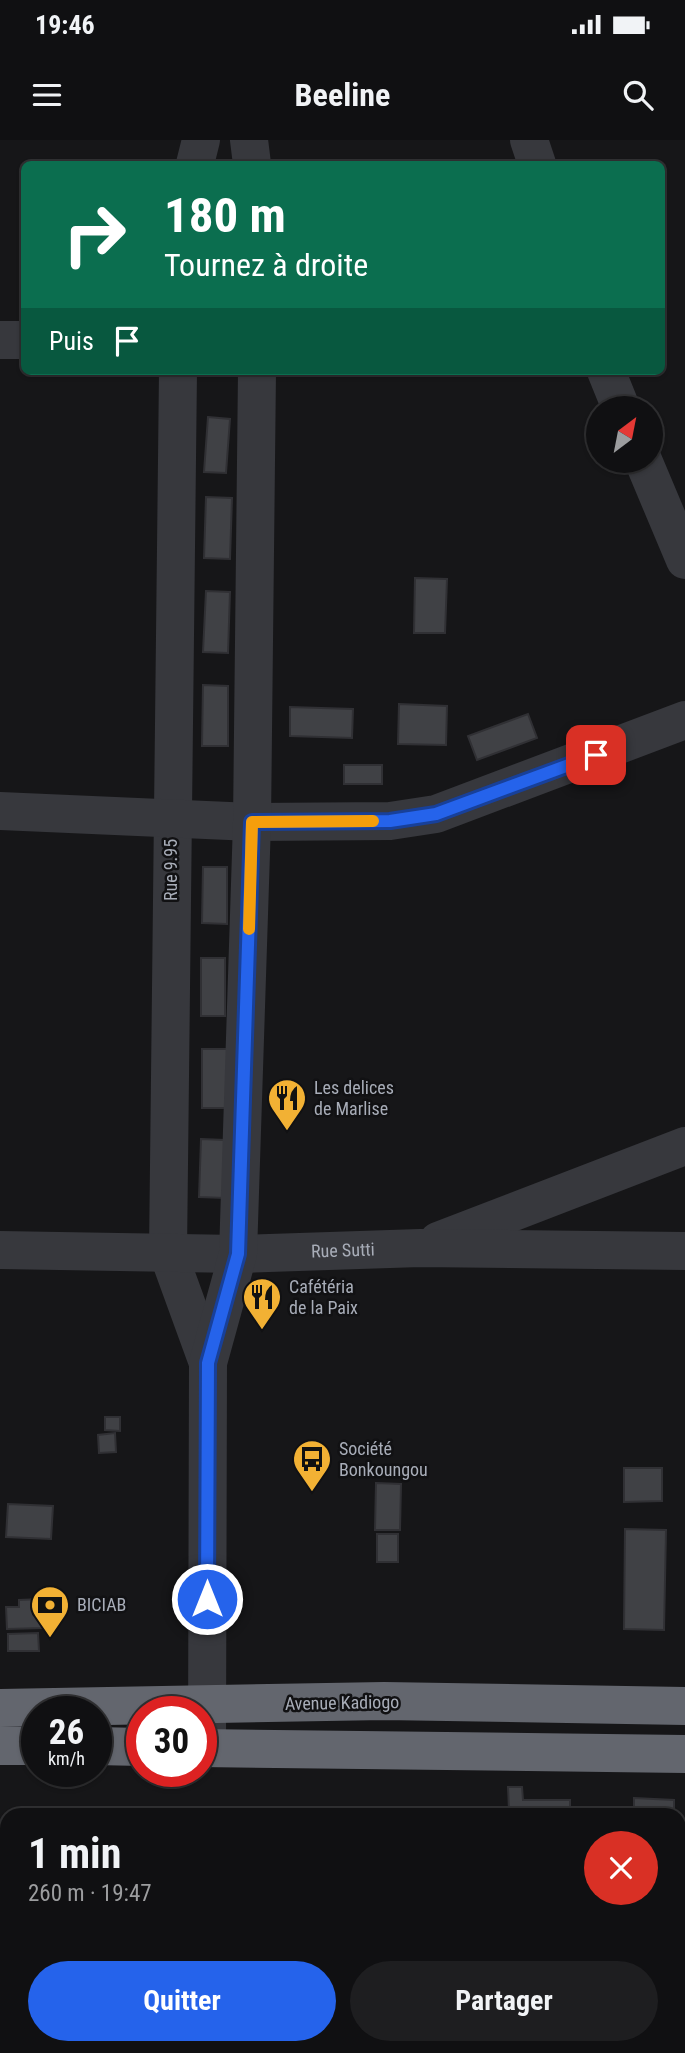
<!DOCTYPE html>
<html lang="fr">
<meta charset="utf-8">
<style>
:root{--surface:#101012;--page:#1e1e20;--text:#f1f3f6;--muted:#9c9d9f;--line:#303032;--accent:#2563eb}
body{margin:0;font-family:"Roboto Condensed",sans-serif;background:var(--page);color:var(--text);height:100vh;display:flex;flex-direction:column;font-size:26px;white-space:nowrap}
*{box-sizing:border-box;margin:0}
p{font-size:23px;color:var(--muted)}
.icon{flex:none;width:38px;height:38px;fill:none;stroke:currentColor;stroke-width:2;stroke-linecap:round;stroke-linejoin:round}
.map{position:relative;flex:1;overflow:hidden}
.panel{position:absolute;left:0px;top:1668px;width:686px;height:247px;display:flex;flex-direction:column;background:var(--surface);border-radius:21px 21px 0 0;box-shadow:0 2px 5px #0004,0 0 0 2px var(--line)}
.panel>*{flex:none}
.hud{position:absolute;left:21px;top:21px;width:644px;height:214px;border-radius:10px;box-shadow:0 2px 5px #0004,0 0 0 2px var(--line);background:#0b6e4f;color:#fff;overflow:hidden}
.needle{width:46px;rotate:32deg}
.tools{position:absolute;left:586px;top:256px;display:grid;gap:14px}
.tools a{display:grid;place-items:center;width:77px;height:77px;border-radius:50%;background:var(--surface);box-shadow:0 2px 5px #0004,0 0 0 2px var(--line);font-size:35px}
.speed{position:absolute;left:21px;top:1556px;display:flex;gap:14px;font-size:35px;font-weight:700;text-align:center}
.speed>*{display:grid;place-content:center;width:91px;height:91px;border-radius:50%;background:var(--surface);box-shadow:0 2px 5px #0004,0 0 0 2px var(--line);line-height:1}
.speed small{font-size:18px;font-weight:400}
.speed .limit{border:10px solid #d22;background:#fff;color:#111}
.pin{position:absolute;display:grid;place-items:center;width:60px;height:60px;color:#fff;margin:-30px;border-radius:14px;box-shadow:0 4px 10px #0006}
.me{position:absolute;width:77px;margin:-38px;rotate:0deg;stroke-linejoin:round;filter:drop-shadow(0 0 5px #0008)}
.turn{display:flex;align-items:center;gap:24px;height:147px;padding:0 28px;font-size:32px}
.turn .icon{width:91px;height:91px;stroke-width:2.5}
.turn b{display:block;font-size:49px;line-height:60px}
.then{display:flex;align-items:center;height:66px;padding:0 28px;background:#0003;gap:14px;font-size:26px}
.round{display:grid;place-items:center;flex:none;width:74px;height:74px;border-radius:37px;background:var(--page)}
.head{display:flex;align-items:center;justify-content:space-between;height:119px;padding:0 28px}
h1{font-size:42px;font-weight:700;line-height:52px}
.button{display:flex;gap:14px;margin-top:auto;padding:14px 28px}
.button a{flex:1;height:80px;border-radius:42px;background:var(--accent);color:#fff;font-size:28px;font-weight:700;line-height:80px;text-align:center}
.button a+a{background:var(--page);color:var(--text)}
.status{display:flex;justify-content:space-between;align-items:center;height:49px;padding:0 35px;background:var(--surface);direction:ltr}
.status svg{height:19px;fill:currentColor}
header{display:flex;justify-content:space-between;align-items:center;height:91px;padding:0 28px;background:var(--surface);font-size:32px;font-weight:700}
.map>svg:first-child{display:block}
.building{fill:#404145;stroke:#303034;stroke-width:2}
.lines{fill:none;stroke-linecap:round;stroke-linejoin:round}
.minor{stroke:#37383d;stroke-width:38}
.highway{stroke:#63666e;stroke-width:38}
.route-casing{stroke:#184099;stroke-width:18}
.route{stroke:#2563eb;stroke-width:12}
.slow{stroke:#f59e0b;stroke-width:12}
.labels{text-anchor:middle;stroke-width:5;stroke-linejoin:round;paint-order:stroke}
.street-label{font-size:18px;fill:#a8adb8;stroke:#111113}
.poi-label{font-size:18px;fill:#a8adb8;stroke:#111113;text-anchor:start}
</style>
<div class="status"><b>19:46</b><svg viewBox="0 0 49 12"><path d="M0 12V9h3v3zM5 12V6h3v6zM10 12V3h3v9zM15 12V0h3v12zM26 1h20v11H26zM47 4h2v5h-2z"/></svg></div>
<header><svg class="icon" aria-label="menu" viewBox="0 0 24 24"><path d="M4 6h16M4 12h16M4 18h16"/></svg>Beeline<svg class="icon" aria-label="search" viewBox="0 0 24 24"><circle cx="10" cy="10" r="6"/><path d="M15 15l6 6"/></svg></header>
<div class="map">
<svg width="685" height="1913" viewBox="0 0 685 1913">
<rect width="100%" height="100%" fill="#161618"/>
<g class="building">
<polygon points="208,277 230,279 226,333 204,332"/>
<polygon points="206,357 232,358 230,419 204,418"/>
<polygon points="415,438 447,439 445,493 414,493"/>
<polygon points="206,451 230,452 228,513 203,512"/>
<polygon points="203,545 228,546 228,606 202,606"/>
<polygon points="399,564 447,566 446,605 398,604"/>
<polygon points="290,567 353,569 352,598 290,596"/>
<polygon points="528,574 537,598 477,620 468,596"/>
<rect x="344" y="625" width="38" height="19"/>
<polygon points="203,727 227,727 227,784 202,783"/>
<rect x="201" y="818" width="24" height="58"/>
<rect x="202" y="909" width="25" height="59"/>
<polygon points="201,999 225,1000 225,1058 199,1057"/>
<polygon points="105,1277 120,1277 120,1291 105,1290"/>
<polygon points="115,1293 116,1312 99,1313 98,1295"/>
<polygon points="624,1328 662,1328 662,1361 624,1362"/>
<polygon points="376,1343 401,1344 400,1390 375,1390"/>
<polygon points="8,1364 53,1366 51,1399 6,1397"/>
<polygon points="625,1389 666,1390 664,1490 624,1489"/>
<rect x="377" y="1394" width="21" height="28"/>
<polygon points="42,1459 43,1488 7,1489 6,1467 19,1467 19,1460"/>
<polygon points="38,1493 39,1511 8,1511 8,1494"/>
<polygon points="508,1647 522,1647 523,1660 570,1660 570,1669 509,1670"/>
<polygon points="634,1658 674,1660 674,1675 634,1675"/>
<polygon points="503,1672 570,1673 570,1675 503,1675"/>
<rect x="0" y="1776" width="7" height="26"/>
</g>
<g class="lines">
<g class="minor">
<polyline points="249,0 252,24"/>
<polyline points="529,0 537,24"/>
<polyline points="195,24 201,0"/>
<polyline points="0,200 24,200"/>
<polyline points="178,231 168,1113 208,1223"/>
<polyline points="606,231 621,268"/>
<polyline points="643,320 685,420"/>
<polyline points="0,671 252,682 390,681 436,674 685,580"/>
<polyline points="438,1101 685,1006"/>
<path id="s1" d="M0,1110l238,4 182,-6 265,3"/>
<polyline points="207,1608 208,1223 238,1114 252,682 257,231"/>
</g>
<g class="highway">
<polyline points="0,1568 384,1561 685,1566"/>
<polyline points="0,1606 37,1606"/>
<polyline points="96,1606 142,1607"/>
<polyline points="201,1608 685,1614"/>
</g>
</g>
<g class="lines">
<defs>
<polyline id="route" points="207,1459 208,1223 238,1114 252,682 390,681 436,674 596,615"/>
</defs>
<use href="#route" class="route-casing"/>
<use href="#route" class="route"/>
<polyline class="slow" points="249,789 252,682 373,681"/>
</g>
<defs>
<symbol id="restaurant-pin" viewBox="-11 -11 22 30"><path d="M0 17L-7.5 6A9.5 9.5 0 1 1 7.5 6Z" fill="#f2b134" stroke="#111113"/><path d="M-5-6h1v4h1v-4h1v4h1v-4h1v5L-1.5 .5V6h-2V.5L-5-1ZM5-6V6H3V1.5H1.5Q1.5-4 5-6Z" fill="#111"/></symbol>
<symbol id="bus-pin" viewBox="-11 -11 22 30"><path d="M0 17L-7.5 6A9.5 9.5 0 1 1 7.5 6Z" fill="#f2b134" stroke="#111113"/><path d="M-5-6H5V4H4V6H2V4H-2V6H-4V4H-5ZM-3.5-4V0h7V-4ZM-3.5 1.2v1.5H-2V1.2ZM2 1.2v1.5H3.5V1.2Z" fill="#111"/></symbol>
<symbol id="bank-pin" viewBox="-11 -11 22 30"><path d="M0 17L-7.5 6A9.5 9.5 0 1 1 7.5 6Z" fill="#f2b134" stroke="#111113"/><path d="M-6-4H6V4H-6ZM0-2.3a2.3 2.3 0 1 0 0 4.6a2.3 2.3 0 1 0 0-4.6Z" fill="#111"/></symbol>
</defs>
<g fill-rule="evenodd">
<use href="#restaurant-pin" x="265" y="936" width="44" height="60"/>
<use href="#restaurant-pin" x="240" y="1135" width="44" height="60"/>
<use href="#bus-pin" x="290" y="1297" width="44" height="60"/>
<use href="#bank-pin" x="28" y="1443" width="44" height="60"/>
</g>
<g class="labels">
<g class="street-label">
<text transform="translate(171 730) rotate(-90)" y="6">Rue 9.95</text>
<text dy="6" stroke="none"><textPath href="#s1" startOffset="343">Rue Sutti</textPath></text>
<text transform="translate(342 1563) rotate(-1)" y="6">Avenue Kadiogo</text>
</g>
<g class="poi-label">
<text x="314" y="954">Les delices<tspan x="314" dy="21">de Marlise</tspan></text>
<text x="289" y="1153">Cafétéria<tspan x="289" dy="21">de la Paix</tspan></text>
<text x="339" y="1315">Société<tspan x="339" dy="21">Bonkoungou</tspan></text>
<text x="77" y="1471">BICIAB</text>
</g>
</g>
</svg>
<div class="tools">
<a><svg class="needle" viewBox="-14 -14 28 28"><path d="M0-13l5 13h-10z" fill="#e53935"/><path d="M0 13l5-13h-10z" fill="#9c9d9f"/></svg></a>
</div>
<div class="speed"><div>26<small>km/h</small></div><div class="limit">30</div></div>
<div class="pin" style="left:596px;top:615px;background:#d93025"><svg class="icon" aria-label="arrive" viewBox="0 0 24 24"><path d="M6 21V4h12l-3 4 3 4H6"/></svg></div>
<svg class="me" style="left:207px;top:1459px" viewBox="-20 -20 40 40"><circle r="17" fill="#2563eb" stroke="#fff" stroke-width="3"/><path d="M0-11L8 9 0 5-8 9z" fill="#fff"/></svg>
<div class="hud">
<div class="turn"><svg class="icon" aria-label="right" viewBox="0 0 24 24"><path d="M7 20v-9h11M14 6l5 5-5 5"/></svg><div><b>180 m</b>Tournez à droite</div></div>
<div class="then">Puis<svg class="icon" aria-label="arrive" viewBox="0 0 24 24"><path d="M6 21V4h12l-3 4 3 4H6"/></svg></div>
</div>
<section class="panel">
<div class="head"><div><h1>1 min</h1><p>260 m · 19:47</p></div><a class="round" style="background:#d93025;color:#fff"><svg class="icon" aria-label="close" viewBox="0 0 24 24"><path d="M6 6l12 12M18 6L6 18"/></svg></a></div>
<div class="button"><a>Quitter</a><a>Partager</a></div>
</section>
</div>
